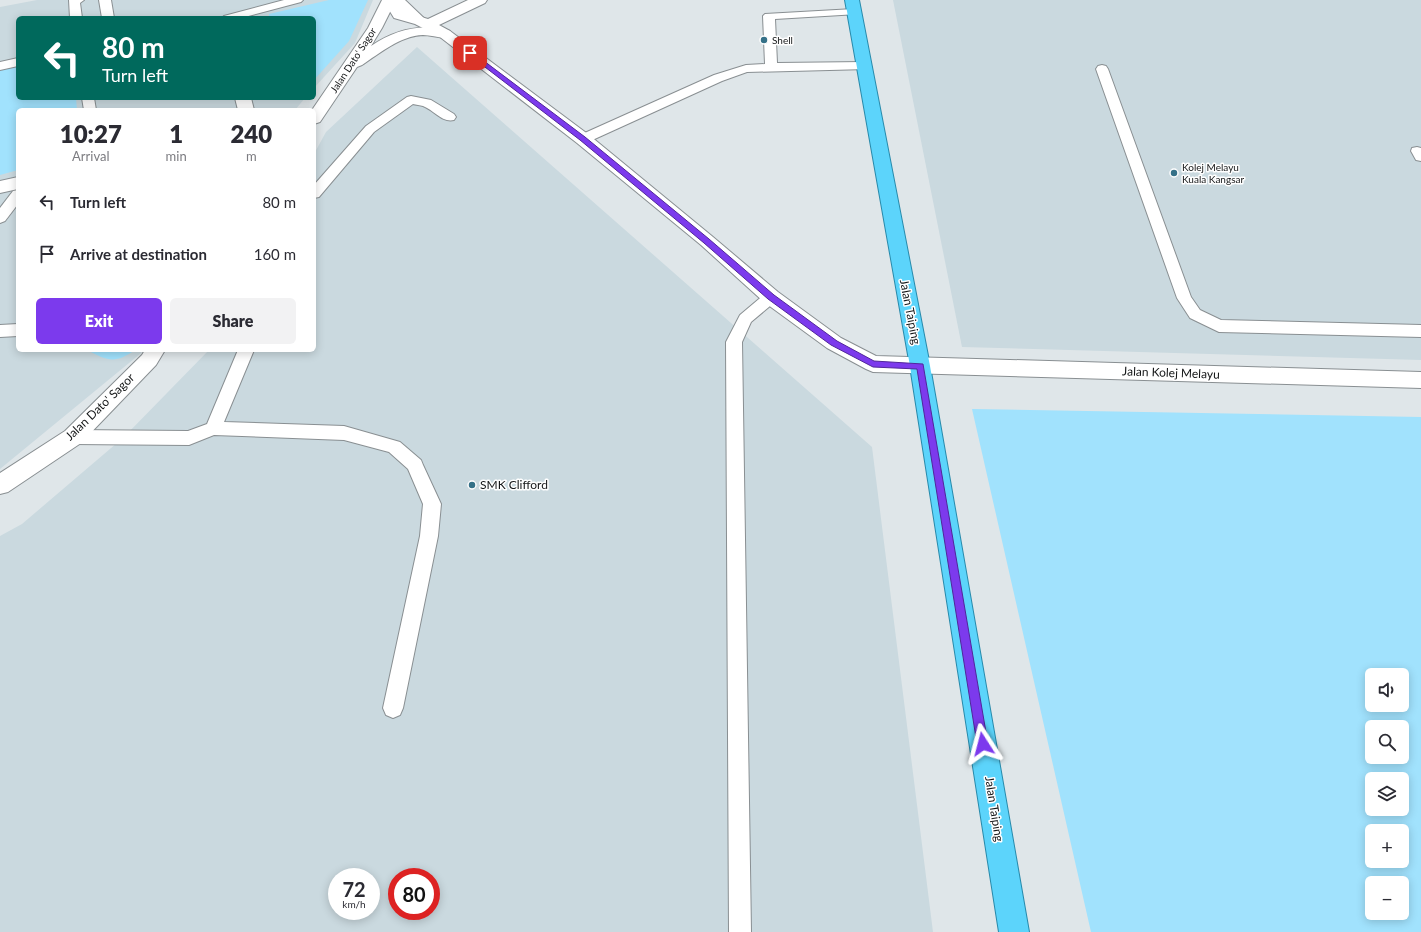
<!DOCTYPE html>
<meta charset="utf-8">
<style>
:root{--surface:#fff;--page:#f2f2f3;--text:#2b2b33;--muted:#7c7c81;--accent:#7c3aed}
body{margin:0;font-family:Lato,sans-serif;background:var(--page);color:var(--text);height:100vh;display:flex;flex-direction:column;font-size:15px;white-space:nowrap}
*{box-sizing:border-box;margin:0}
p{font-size:13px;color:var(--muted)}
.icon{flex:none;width:22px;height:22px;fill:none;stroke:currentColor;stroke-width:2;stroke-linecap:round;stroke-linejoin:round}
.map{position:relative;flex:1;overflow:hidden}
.panel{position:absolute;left:16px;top:108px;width:300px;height:244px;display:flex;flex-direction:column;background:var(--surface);border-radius:6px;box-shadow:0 2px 10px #0003}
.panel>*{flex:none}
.guide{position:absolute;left:16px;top:16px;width:300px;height:84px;border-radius:6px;box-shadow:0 2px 10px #0003;background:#00695c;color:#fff;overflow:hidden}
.fabs{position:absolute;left:1365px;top:668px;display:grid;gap:8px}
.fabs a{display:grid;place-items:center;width:44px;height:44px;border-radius:6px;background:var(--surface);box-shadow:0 2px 10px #0003;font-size:20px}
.speed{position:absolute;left:328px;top:868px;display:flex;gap:8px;font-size:20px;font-weight:700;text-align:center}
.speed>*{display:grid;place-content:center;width:52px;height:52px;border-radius:50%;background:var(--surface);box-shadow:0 2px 10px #0003;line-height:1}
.speed small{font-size:10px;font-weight:400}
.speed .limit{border:6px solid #d22;background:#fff;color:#111}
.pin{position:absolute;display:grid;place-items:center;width:34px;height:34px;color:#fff;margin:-17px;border-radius:8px;box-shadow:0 2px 6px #0006}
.me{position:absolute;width:44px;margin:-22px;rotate:351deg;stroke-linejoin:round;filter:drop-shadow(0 0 3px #0008)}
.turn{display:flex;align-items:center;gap:14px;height:84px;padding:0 20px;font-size:18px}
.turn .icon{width:52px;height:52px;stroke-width:2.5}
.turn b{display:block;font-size:28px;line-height:34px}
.eta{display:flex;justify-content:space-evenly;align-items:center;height:68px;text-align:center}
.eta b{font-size:24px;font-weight:800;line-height:28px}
.button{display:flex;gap:8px;margin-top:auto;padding:8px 20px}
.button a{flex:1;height:46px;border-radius:6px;background:var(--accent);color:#fff;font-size:16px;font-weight:800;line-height:46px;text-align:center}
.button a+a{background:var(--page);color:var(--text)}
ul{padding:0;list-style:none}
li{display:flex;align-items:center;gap:12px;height:52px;padding:0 20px}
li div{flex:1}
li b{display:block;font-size:15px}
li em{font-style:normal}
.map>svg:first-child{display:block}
.built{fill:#cad9df;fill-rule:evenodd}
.green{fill:#a1e2fd;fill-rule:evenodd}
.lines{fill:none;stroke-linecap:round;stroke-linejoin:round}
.service-casing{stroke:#898f92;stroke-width:2}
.minor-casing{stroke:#898f92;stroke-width:2}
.secondary-casing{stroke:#898f92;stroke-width:2}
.trunk-casing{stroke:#288aab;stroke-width:2}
.service{fill:#fff;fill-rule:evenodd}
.minor{fill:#fff;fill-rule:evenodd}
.secondary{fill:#fff;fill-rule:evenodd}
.trunk{fill:#5cd4fb;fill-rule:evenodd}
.route{fill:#7c3aed;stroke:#51269a}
.poi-dot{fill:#357188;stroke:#fff;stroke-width:1.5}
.labels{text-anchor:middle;stroke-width:3;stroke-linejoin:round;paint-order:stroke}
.far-poi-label{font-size:10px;fill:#141617;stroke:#fff;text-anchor:start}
.far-street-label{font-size:10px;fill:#141617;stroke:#fff}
.street-label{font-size:12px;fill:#141617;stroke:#fff}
.poi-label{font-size:12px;fill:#141617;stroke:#fff;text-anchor:start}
</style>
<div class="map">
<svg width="1421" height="932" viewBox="0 0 1421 932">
<rect width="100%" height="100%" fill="#dfe6e9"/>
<g class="built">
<polygon points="37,0 373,0 355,43 314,88 314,18 18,18 18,98 305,98 295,110 18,110 18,350 143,350 140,354 0,469 0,7"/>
<polygon points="893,0 1421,0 1421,360 962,347"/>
<path d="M417,47l455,400 61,485h-933v-396l22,-12 102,-87 85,-87h105v-196l12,-22zM337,877h34v34h-34zM397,877h34v34h-34z"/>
</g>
<g class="green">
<polygon points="329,0 368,0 349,41 314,80 314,18 269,18 269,14"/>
<polygon points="18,65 18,98 76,98 77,110 18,110 18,170 0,175 0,69"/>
<path d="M87,350h48c-20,14 -27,11 -48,0z"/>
<path d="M972,409l449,8v515h-330zM1372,675h30v30h-30zM1372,727h30v30h-30zM1372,779h30v30h-30zM1372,831h30v30h-30zM1372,883h30v30h-30z"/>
</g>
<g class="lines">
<defs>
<g id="service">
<polygon points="69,0 84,0 80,3 82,18 70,18"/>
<polygon points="99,0 111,0 114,18 102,18"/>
<polygon points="284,0 303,0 301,2 241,18 222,18 224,16"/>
<polygon points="854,9 860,12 858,14 775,19 777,63 864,62 868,63 870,66 868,69 747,72 722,81 588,142 578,142 577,139 578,136 714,75 746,65 765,64 763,16 765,14"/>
<polygon points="18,58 18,66 0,70 0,62"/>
<polygon points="1102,65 1106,66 1108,69 1191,297 1200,310 1221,320 1421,325 1421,337 1219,332 1190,318 1177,298 1096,69 1098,66"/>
<path d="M411,96l20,4 23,14 2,3 -2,3c-12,3 -20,-10 -31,-14 -3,-1 -7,-1 -10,-2l-39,28 -55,65 -5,1v-13l52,-59 41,-29z"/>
<polygon points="82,98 94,98 96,110 84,110"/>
<polygon points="1417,147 1421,148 1421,161 1416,160 1411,151 1412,148"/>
<polygon points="18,190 18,204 5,221 0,223 0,208 13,191"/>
<polygon points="771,292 776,293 778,297 776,301 751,322 742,342 751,932 729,932 726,342 740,315 766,293"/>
<polygon points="18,324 18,336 0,337 0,325"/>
<polygon points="238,350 254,350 224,422 344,426 400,442 421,460 423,465 441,504 438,536 403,708 400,715 393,718 386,715 383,708 420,536 423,504 408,469 389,452 344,440 214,435 189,445 73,444 67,442 65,437 67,432 73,430 188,431 207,424"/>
</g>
<g id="minor">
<polygon points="383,0 396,0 404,12 428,19 468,0 487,0 485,3 439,25 450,31 589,135 713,237 778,292 841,338 876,356 1421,372 1421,388 873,372 866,369 827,348 764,302 701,245 577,143 440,37 415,24 394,18"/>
<polygon points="235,98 251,98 254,110 238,110"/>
<polygon points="18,177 18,189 0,193 0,181"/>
</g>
<g id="secondary">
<path d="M382,0h23l22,21 -2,3c-12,3 -24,-10 -31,-20l-12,24 -11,18c25,-17 50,-23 79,-15l2,3 -2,3c-9,2 -18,-2 -27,-2 -23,1 -43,18 -61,30l-5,2 -37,55 -6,2v-14h-2l56,-82z"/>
<polygon points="145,350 165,350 156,365 81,443 8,492 0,494 0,473 65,431 142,355"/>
</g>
<polygon id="trunk" points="845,0 859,0 930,366 1029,932 999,932 910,366"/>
</defs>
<use href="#service" class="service-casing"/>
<use href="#minor" class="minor-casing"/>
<use href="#secondary" class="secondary-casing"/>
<use href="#trunk" class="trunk-casing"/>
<use href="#service" class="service"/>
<use href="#minor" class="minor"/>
<use href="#secondary" class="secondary"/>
<use href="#trunk" class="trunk"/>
</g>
<polygon class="route" points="468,52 472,52 585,137 709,239 774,295 837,341 874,361 923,364 988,744 987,747 983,749 979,747 977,744 917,369 873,367 831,345 768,299 704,243 580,140 468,54"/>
<g class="poi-dot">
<circle cx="764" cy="40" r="4"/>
<circle cx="1174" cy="173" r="4"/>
<circle cx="472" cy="485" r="4"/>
</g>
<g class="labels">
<g class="far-poi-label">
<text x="772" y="44">Shell</text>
<text x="1182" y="171">Kolej Melayu<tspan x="1182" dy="12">Kuala Kangsar</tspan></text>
</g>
<g class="far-street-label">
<text transform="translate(353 60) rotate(-57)" y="4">Jalan Dato' Sagor</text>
</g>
<g class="street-label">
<text transform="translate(910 312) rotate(79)" y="4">Jalan Taiping</text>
<text transform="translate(1171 373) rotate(2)" y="4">Jalan Kolej Melayu</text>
<text transform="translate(100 407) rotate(-44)" y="4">Jalan Dato' Sagor</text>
<text transform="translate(994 809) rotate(81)" y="4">Jalan Taiping</text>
</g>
<g class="poi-label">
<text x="480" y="489">SMK Clifford</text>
</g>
</g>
</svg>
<div class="fabs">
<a><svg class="icon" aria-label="sound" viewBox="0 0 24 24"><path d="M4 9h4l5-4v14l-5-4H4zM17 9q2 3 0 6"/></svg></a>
<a><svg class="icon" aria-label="search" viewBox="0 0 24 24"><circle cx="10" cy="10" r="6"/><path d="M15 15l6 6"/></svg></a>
<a><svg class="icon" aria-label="layers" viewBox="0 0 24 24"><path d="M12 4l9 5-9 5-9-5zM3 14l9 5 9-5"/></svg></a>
<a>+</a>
<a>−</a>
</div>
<div class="speed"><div>72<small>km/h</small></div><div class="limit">80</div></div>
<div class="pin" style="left:470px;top:53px;background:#d93025"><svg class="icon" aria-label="arrive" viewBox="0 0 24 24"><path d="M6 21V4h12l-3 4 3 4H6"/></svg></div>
<svg class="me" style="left:983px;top:744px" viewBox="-20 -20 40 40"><path d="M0-17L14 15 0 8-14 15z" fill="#7c3aed" stroke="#fff" stroke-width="4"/></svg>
<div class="guide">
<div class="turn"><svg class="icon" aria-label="left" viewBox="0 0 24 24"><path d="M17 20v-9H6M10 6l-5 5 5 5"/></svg><div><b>80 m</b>Turn left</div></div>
</div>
<section class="panel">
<div class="eta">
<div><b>10:27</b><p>Arrival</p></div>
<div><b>1</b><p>min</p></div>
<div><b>240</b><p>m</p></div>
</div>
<ul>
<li><svg class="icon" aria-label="left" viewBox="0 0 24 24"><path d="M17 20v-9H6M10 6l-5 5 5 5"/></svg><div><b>Turn left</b></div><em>80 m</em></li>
<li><svg class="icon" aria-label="arrive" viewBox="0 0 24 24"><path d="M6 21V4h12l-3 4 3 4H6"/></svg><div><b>Arrive at destination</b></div><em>160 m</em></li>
</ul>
<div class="button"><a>Exit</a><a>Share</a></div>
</section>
</div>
